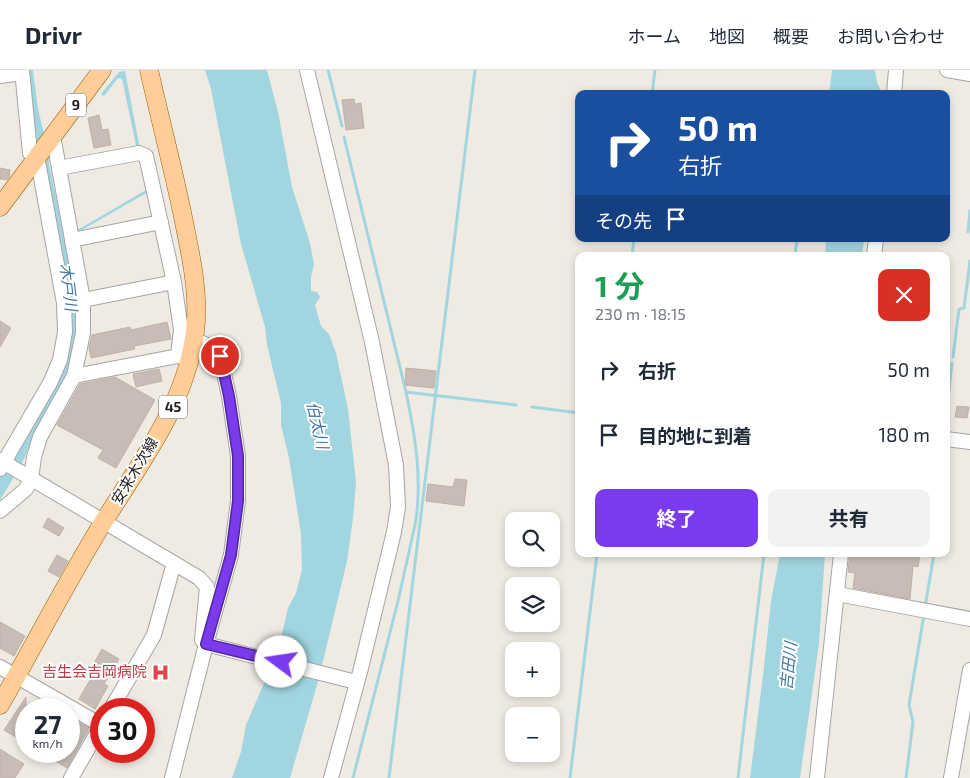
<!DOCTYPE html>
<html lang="ja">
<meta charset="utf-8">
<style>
:root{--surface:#fff;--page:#f2f2f3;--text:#1f2937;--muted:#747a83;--line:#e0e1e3;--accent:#7c3aed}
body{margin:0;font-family:"Exo 2","Noto Sans JP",sans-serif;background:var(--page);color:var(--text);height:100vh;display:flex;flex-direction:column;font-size:19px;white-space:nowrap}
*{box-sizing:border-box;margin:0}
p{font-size:16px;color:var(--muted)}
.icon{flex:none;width:28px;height:28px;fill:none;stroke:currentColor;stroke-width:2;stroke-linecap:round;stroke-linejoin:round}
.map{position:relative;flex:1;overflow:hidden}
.panel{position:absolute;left:575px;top:182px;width:375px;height:305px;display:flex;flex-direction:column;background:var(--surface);border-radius:10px;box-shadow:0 2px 8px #0003}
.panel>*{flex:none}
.hud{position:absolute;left:575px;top:20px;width:375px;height:152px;border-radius:10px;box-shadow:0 2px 8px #0003;background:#1a4fa0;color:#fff;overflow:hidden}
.tools{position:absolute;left:505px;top:442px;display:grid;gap:10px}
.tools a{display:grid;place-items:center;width:55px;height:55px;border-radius:10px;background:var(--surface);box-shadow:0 2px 8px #0003;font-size:25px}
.speed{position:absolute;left:15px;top:628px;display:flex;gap:10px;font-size:25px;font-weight:700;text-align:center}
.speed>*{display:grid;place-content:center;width:65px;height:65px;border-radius:50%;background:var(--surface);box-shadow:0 2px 8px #0003;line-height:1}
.speed small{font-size:12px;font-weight:400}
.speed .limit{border:8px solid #d22;background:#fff;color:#111}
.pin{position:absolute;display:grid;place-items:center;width:42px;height:42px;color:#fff;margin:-21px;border:2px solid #fff;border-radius:50%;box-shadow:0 1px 5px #0007}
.me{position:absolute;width:55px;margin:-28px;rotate:284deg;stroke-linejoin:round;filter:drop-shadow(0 0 4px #0008)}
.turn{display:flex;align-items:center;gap:18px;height:105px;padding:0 20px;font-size:22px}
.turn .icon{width:65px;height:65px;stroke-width:2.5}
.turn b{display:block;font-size:35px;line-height:42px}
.then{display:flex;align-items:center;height:48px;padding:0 20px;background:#0003;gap:10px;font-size:19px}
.round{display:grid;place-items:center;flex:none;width:52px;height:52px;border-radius:10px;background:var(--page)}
.overview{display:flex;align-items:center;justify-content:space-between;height:85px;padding:0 20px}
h1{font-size:30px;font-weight:700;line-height:38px;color:#1e9e55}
.primary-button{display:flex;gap:10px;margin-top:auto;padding:10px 20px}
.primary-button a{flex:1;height:58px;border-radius:10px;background:var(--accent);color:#fff;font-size:20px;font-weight:700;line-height:58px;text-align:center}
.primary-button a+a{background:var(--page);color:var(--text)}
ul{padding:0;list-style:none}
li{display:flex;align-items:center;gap:15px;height:65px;padding:0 20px}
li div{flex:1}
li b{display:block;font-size:19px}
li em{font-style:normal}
header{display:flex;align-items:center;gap:30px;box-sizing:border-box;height:70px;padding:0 25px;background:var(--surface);border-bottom:1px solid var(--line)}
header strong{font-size:24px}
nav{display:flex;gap:28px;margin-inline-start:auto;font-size:18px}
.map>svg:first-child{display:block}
.water{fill:#a1d5df}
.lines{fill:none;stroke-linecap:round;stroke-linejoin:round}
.stream{stroke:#a1d5df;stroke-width:3}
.building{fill:#c7bcb6;stroke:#c2b0a5}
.minor-casing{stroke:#a5a5a5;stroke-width:16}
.major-casing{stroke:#975d00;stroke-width:19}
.minor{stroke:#fff;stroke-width:14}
.major{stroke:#ffcd98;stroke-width:18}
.route-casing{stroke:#51269a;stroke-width:12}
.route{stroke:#7c3aed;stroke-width:9}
.labels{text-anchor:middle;stroke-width:4;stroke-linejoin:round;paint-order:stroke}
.shield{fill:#fff;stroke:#626262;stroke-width:1}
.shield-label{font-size:14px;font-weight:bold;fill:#1e1e1e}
.street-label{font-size:15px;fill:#1e1e1e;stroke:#fff}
.health-label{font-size:15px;fill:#be3a42;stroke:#fff;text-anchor:end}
.water-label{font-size:16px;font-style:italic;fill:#4077a2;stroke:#fff}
</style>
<header>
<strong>Drivr</strong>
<nav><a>ホーム</a><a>地図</a><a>概要</a><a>お問い合わせ</a></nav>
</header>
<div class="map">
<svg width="970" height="708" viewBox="0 0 970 708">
<rect width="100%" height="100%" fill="#efebe3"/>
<g class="water">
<polygon points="28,0 33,0 38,39 46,72 38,82"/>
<polygon points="205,0 267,0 278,42 292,117 310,173 314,194 311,207 311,221 317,222 320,227 315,235 321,256 329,264 336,283 348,339 356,412 353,448 347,491 319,608 290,708 232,708 241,682 246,655 271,597 282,564 288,538 296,523 302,500 301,464 289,388 281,355 281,333 267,275 265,257 241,174 211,19"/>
<polygon points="832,0 875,0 877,12 882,24 829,24"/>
<polygon points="125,1 140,79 137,80 122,9 118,8 104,26 101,24 119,2"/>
<path d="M48,77l1,16 15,74 4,-1 1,3 -4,4c13,49 20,93 -3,142 -8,16 -19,30 -27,46 -6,13 -9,27 -17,39l-9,-6 45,-78 16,-79 -5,-40 -24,-110z"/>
<polygon points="139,87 150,121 75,164 74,162 146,120"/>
<polygon points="826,169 864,169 862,186 825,186"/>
<polygon points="7,396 17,402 0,430 0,408"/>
<polygon points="780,484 825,484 819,573 800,708 750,708 764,597 771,531"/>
</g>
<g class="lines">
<g class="stream">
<polyline points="328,0 342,56"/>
<polyline points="652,24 655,0"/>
<path d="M344,67l62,255c9,43 17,89 9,133l-17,76 -45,177"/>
<polyline points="968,162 970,141"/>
<polyline points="632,186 634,169"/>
<polyline points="795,186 797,169"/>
<polyline points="953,287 959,239 964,238 970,191"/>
<polyline points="406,322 516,335"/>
<polyline points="532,337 579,343"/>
<polyline points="946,346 952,293"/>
<polyline points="925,537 934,484"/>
<polyline points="389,708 475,0"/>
<polyline points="570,708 597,484"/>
<polyline points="738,708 764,484"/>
<polyline points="906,708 913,652 909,635 924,544"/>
</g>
</g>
<g class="building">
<polygon points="354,29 355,34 361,33 364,58 346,60 342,30"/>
<polygon points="99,45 102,60 108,59 111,75 94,78 88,48"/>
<polygon points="0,98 10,100 9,107 7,110 0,109"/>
<polygon points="0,251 11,258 0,277"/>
<polygon points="167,252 171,269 134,276 135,279 91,288 89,278 92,265 130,257 131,260"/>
<polygon points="406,298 436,301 434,318 405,315"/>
<polygon points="159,299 162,311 136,317 133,304"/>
<polygon points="115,307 155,330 116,398 98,388 103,380 57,355 80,314"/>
<polygon points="957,336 969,337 967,348 955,347"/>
<polygon points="455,409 467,410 464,436 426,431 428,414 453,417"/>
<polygon points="48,448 64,458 59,466 43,457"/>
<polygon points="850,484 920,484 918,497 913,496 910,529 853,518 855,503 848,502"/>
<polygon points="57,485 68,491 59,507 48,501"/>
<polygon points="0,552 25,566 14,586 0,578"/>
<polygon points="102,579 119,589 104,614 108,616 95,639 79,629 94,603 90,600"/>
<polygon points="26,627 26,673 4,660"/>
<polygon points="39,630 55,639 34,639"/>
<polygon points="69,647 89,658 67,698 39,681 69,681"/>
<polygon points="0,679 24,694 15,708 0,708"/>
</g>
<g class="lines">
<defs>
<g id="minor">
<polyline points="22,0 30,83 34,90"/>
<polyline points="307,0 372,272 396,395 398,437 394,462 360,602 331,708"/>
<polyline points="947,0 970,4"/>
<polyline points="0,6 15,4"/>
<polyline points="894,24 896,0"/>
<polyline points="53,66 59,98 139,83 146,86 174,212"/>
<polyline points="59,98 83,230"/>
<polyline points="72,170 161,152"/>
<polyline points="874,186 876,169"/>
<polyline points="74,306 83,263 83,230 174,212 181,260 178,286"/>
<polyline points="946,369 970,372"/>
<polyline points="0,390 199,508 207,517 202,570 206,574 356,612"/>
<polyline points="0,399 50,313 60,290 65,262 64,233 37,86"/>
<polyline points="0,441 26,419 31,409 34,387 40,367 74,306 178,286 190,288"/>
<polyline points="837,524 970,549"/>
<polyline points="0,597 101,655"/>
<polyline points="111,639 154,565 174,493"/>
<polyline points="71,708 101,656"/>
<polyline points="172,708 206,574 231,485 238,431 238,386 229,326 220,286 211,277 194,269"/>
<polyline points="817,708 841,484"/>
<polyline points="951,708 970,600"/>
</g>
<g id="major">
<polyline points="0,137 102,0"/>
<path d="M0,635c35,-61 67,-124 104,-184 39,-62 87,-124 92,-200 2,-35 -6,-69 -13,-104 -10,-49 -23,-98 -34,-147"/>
</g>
</defs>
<use href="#minor" class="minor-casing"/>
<use href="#major" class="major-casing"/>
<use href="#minor" class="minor"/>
<use href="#major" class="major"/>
</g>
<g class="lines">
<defs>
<polyline id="route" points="220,286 229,326 238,386 238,431 231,485 206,574 281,592"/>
</defs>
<use href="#route" class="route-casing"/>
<use href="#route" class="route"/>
</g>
<defs>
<symbol id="hospital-bare" viewBox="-9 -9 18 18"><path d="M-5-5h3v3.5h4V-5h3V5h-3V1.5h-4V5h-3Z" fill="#e0444e" stroke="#fff" stroke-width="2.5" paint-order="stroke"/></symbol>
</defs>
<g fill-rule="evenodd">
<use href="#hospital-bare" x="148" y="590" width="25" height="25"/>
</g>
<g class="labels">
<g class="shield">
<rect x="66" y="23.5" width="20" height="23" rx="4"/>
<rect x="159" y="325.5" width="28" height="23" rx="4"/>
</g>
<g class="shield-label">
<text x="76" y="40">9</text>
<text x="173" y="342">45</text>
</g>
<g class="street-label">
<text transform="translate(135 401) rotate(-59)" y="5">安来木次線</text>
</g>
<g class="health-label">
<text x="147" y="607">吉生会吉岡病院</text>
</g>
<g class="water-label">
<text transform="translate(69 217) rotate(83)" y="6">木戸川</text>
<text transform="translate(318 355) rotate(77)" y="6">伯太川</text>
<text transform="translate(788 596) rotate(-84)" y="6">吉田川</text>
</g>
</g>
</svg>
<div class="tools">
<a><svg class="icon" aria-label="search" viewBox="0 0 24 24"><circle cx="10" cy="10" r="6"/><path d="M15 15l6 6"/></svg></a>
<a><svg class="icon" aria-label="layers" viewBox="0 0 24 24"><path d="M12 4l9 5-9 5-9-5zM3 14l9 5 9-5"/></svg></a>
<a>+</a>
<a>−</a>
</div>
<div class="speed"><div>27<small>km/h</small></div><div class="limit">30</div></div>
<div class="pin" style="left:220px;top:286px;background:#d93025"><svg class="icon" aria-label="arrive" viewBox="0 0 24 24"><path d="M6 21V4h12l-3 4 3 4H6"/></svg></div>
<svg class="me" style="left:281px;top:592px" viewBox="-20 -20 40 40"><circle r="19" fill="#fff"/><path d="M0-13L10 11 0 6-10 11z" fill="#7c3aed"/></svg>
<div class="hud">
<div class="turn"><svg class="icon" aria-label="right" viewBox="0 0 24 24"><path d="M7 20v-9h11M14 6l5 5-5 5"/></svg><div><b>50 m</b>右折</div></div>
<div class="then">その先<svg class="icon" aria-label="arrive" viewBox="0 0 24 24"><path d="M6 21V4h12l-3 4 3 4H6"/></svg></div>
</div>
<section class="panel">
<div class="overview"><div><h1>1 分</h1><p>230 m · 18:15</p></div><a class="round" style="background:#d93025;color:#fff"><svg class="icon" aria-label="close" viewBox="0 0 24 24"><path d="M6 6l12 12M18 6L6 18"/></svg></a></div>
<ul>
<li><svg class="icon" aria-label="right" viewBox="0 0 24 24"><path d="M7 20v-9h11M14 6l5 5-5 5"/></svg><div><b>右折</b></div><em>50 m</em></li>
<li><svg class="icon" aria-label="arrive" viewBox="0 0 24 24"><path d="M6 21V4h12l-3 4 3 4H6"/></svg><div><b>目的地に到着</b></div><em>180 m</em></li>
</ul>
<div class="primary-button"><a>終了</a><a>共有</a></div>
</section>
</div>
